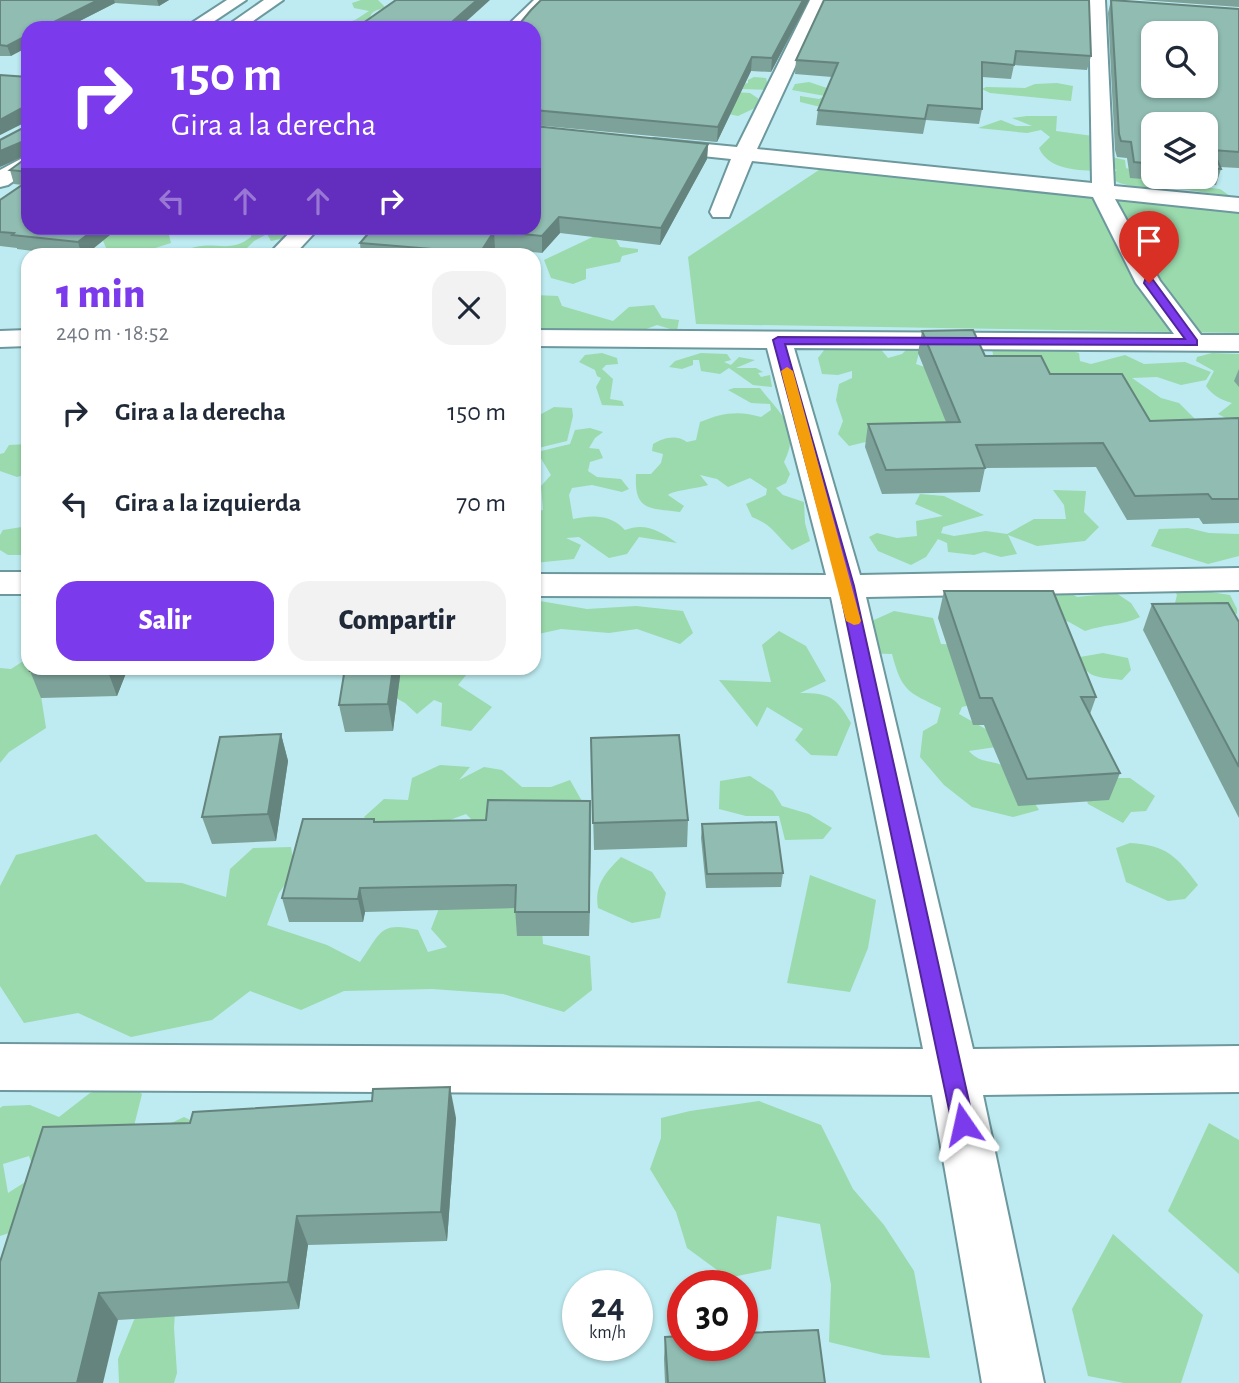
<!DOCTYPE html>
<html lang="es">
<meta charset="utf-8">
<style>
:root{--surface:#fff;--page:#f2f2f3;--text:#1f2937;--muted:#747a83;--accent:#7c3aed}
body{margin:0;font-family:"Alegreya Sans",sans-serif;background:var(--page);color:var(--text);height:100vh;display:flex;flex-direction:column;font-size:26px;white-space:nowrap}
*{box-sizing:border-box;margin:0}
p{font-size:23px;color:var(--muted)}
.icon{flex:none;width:38px;height:38px;fill:none;stroke:currentColor;stroke-width:2;stroke-linecap:round;stroke-linejoin:round}
.map{position:relative;flex:1;overflow:hidden}
.panel{position:absolute;left:21px;top:248px;width:520px;height:427px;display:flex;flex-direction:column;background:var(--surface);border-radius:21px;box-shadow:0 2px 5px #0004}
.panel>*{flex:none}
.top-card{position:absolute;left:21px;top:21px;width:520px;height:214px;border-radius:21px;box-shadow:0 2px 5px #0004;background:#7c3aed;color:#fff;overflow:hidden}
.controls{position:absolute;left:1141px;top:21px;display:grid;gap:14px}
.controls a{display:grid;place-items:center;width:77px;height:77px;border-radius:14px;background:var(--surface);box-shadow:0 2px 5px #0004;font-size:35px}
.speed{position:absolute;left:562px;top:1270px;display:flex;gap:14px;font-size:35px;font-weight:700;text-align:center}
.speed>*{display:grid;place-content:center;width:91px;height:91px;border-radius:50%;background:var(--surface);box-shadow:0 2px 5px #0004;line-height:1}
.speed small{font-size:18px;font-weight:400}
.speed .limit{border:10px solid #d22;background:#fff;color:#111}
.pin{position:absolute;display:grid;place-items:center;width:60px;height:60px;color:#fff;margin:-72px -30px;border-radius:50% 50% 50% 0;rotate:-45deg;box-shadow:0 0 7px #0007}
.pin .icon{rotate:45deg}
.me{position:absolute;width:77px;margin:-38px;rotate:349deg;stroke-linejoin:round;filter:drop-shadow(0 0 5px #0008)}
.turn{display:flex;align-items:center;gap:24px;height:147px;padding:0 35px;font-size:32px}
.turn .icon{width:91px;height:91px;stroke-width:2.5}
.turn b{display:block;font-size:49px;line-height:60px}
.lanes{display:flex;align-items:center;height:66px;padding:0 35px;background:#0003;justify-content:center;gap:35px;direction:ltr}
.lanes .off{opacity:.35}
.round{display:grid;place-items:center;flex:none;width:74px;height:74px;border-radius:21px;background:var(--page)}
.summary{display:flex;align-items:center;justify-content:space-between;height:119px;padding:0 35px}
h1{font-size:42px;font-weight:800;line-height:52px;color:var(--accent)}
.cta{display:flex;gap:14px;margin-top:auto;padding:14px 35px}
.cta a{flex:1;height:80px;border-radius:21px;background:var(--accent);color:#fff;font-size:28px;font-weight:800;line-height:80px;text-align:center}
.cta a+a{background:var(--page);color:var(--text)}
ul{padding:0;list-style:none}
li{display:flex;align-items:center;gap:21px;height:91px;padding:0 35px}
li div{flex:1}
li b{display:block;font-size:26px}
li em{font-style:normal}
.map>svg:first-child{display:block}
.green{fill:#9adaad;fill-rule:evenodd}
.lines{fill:none;stroke-linecap:round;stroke-linejoin:round}
.minor-casing{stroke:#6c989e;stroke-width:4}
.minor{fill:#fff;fill-rule:evenodd}
.wall{fill:#7ca299;fill-rule:evenodd}
.shaded-wall{fill:#65847d}
.building{fill:#90bcb2;stroke:#65847d;stroke-width:2;fill-rule:evenodd}
.route{fill:#7c3aed;stroke:#51269a;stroke-width:2}
.slow{fill:#f59e0b}
</style>
<div class="map">
<svg width="1239" height="1383" viewBox="0 0 1239 1383">
<rect width="100%" height="100%" fill="#bdebf1"/>
<g class="green">
<path d="M361,0h17l8,8c-14,2 -19,6 -14,20l-30,-1 -1,-3 14,-4 14,-9 -15,-3 -2,-5z"/>
<polygon points="754,77 766,78 769,90 741,89 735,92 750,93 759,99 755,108 738,116 719,112 736,85 748,83 748,80"/>
<polygon points="809,82 836,91 833,110 800,102 800,96 819,99 825,96 792,90 795,84"/>
<polygon points="1057,83 1073,86 1071,101 990,93 982,89 986,87 1025,88 1035,84"/>
<path d="M1027,116h30l-1,15 37,5 14,20 18,4 1,8 45,15 49,6 10,7c-18,-1 -34,-6 -51,-7 -25,-3 -50,3 -72,-13l10,-6 -14,-7 -8,8c-20,-1 -47,-2 -56,-23l11,-11 -9,-7 -14,3 -49,-5 23,-8 15,6h16l-20,-8z"/>
<polygon points="825,166 1239,206 1239,333 696,324 688,257"/>
<polygon points="101,228 159,228 158,229 169,235 171,243 133,255 109,255 101,236 126,232 101,230"/>
<path d="M233,228h54l3,9 -19,4 -4,-7 -13,7 -10,10 4,4h-14l-12,-5 -6,5 -27,-6c24,-10 39,6 62,-12l1,-7z"/>
<polygon points="599,234 614,236 620,247 638,249 638,252 622,256 620,262 586,269 586,279 573,284 551,278 544,260"/>
<polygon points="534,295 558,296 562,306 613,321 629,307 654,305 662,318 679,320 677,331 657,325 625,337 535,333"/>
<polygon points="1003,343 1057,347 1079,353 1080,361 1091,364 1125,355 1144,364 1185,362 1211,372 1206,380 1181,385 1157,377 1132,378 1161,398 1179,403 1197,421 1178,433 994,360 992,349"/>
<polygon points="879,347 888,358 902,354 907,349 920,349 916,364 945,374 983,414 849,446 838,434 843,421 836,400 839,384 852,378 852,371 838,375 822,374 818,358 825,349"/>
<polygon points="602,353 617,358 618,364 606,365 602,369 613,379 610,399 622,401 624,406 602,405 596,387 601,378 597,376 595,370 579,362 585,355"/>
<polygon points="701,353 727,354 731,360 724,362 731,365 739,357 755,360 736,368 756,368 763,372 758,373 761,377 770,375 772,387 753,385 729,368 720,374 701,371 699,360 693,360 693,365 682,369 669,367 675,361"/>
<path d="M1212,353l27,1v71l-21,-11 14,-11c-11,-3 -20,-8 -26,-17l8,-15 -18,-10 1,-4z"/>
<path d="M734,388h26c21,27 41,40 24,74l6,12 -4,9 -10,5 7,7 21,7 1,21 5,18 -18,9c-17,-15 -18,-24 -40,-33l-6,-13 20,-9 1,-6 -17,-11 -22,9 -11,-8 -17,-4 8,10c-12,4 -34,5 -40,10l16,11 -4,6c-31,-4 -46,-1 -44,-38h15l10,-11 2,-9 -11,-3 1,-7c10,-6 23,-10 34,-2l9,-2 4,-18c21,-9 39,-12 61,-5l10,-7 -1,-6 -19,-1 -23,-13z"/>
<polygon points="554,407 572,408 573,416 567,441 534,449 534,418"/>
<path d="M590,428l13,4 -8,6 -6,10 10,1 4,9 -13,4 -2,9 9,6 24,2 8,10 -7,3 -30,-7 -20,3 -3,7 4,24c20,-4 37,-5 52,11 20,-8 35,1 52,13l-38,-6 -12,17 -18,4 -30,-21 -13,1 15,7 -7,14 -40,4v-51l9,-2 -2,-24 10,-11 -14,-23 33,-8 5,-14z"/>
<polygon points="28,444 28,474 17,477 0,471 0,454 4,453 9,445"/>
<polygon points="1053,490 1086,491 1084,512 1099,527 1085,541 1037,546 1008,535 1017,554 1001,557 984,552 974,555 948,552 947,543 938,539 926,557 911,565 878,551 869,537 877,533 897,538 917,536 916,521 943,516 915,504 920,494 944,496 984,515 943,527 941,533 954,536 986,531 1007,534 1034,519 1066,519 1064,505"/>
<polygon points="28,526 28,555 8,555 0,550 0,535 3,530"/>
<polygon points="1188,528 1209,533 1239,534 1239,556 1208,564 1151,546 1159,529"/>
<polygon points="1172,586 1230,595 1237,609 1237,614 1175,603 1177,595"/>
<path d="M1061,587l16,10 39,-4 15,10 9,14c-18,9 -36,7 -55,14l-16,-9 -20,-6 -11,-20z"/>
<polygon points="534,600 587,609 636,606 683,611 693,633 680,644 637,629 609,633 561,629 534,635"/>
<path d="M894,611l39,7 8,26 25,1 27,54 -31,8 -3,7 32,18 5,15 -27,4c10,11 17,9 30,13 18,6 31,31 40,46l-26,7 -41,-10 -28,-22 -24,-28 3,-26 14,-8 4,-15c-33,-16 -39,-16 -49,-54l-32,-1 -6,-24z"/>
<path d="M779,631l27,15 20,35 -26,12c30,0 36,4 51,30l-14,33 -26,-1 -16,-15 8,-11 -36,-22 -10,20 -38,-47 52,2 -9,-37z"/>
<path d="M1072,648l8,9 23,-4 25,5 3,12 -9,10c-33,-4 -33,-1 -50,-32z"/>
<polygon points="28,658 28,668 39,669 37,670 46,728 9,752 0,763 0,668 11,669"/>
<polygon points="382,669 471,669 458,685 492,707 471,731 441,726 442,703 434,700 417,714 405,703 383,691"/>
<polygon points="440,765 470,767 459,780 484,767 502,770 522,787 551,787 570,780 583,803 477,825 466,814 431,827 369,823 364,817 384,799 408,800 412,778"/>
<polygon points="750,776 773,791 782,806 809,814 832,828 823,839 785,840 779,816 746,816 719,809 720,781"/>
<polygon points="1106,778 1130,778 1155,796 1146,811 1131,812 1123,823 1088,804 1082,785"/>
<path d="M96,834l50,48 36,1 44,14 4,-28 23,-21 38,-1 4,23 -16,23 -12,32 60,20 33,17c21,-29 19,-41 58,-32l10,22 19,-5 -16,-18 14,-36 95,10 3,41 47,12 2,34 -28,22 -61,-18 -71,-5 -88,2 -43,19 -51,-19 -38,29 -81,17 -53,-24 -54,10 -24,-37v-100l16,-31z"/>
<path d="M1130,843c37,2 47,14 68,42l-13,14 -17,2 -42,-19 -10,-34z"/>
<path d="M621,857l31,15 14,21 -6,25 -28,5 -34,-15c-4,-23 7,-35 23,-51z"/>
<polygon points="810,875 876,900 868,948 850,992 787,983"/>
<path d="M124,1080l18,14 -12,48 -105,86 -25,8v-128l3,-2 27,-1 29,12 31,-24zM29,1156l7,19 -28,18 -5,-29z"/>
<polygon points="759,1101 821,1125 853,1189 884,1225 914,1271 930,1358 883,1355 829,1342 831,1285 820,1224 777,1216 771,1269 728,1278 687,1248 676,1212 650,1169 661,1138 661,1118 690,1111"/>
<polygon points="184,1117 202,1126 181,1212 174,1328 177,1373 174,1383 119,1383 118,1359 145,1293 167,1125"/>
<polygon points="1209,1123 1239,1140 1239,1274 1168,1211"/>
<polygon points="1113,1234 1203,1315 1181,1383 1124,1383 1088,1376 1072,1309"/>
</g>
<g class="lines">
<defs>
<g id="minor">
<polygon points="227,0 246,0 204,28 184,28"/>
<polygon points="264,0 283,0 243,28 224,28"/>
<polygon points="534,0 551,0 523,28 505,28"/>
<polygon points="810,0 826,0 757,149 1092,183 1089,0 1105,0 1114,186 1239,198 1239,212 1115,199 1160,281 1201,335 1239,335 1239,351 794,348 860,575 1239,568 1239,590 866,597 973,1049 1239,1046 1239,1092 983,1095 1044,1383 982,1383 932,1095 0,1090 0,1044 923,1049 831,597 534,596 534,574 826,575 767,348 534,346 534,330 1174,334 1136,283 1093,197 752,161 729,217 713,217 710,212 731,159 654,151 647,149 644,145 647,141 654,139 737,147"/>
<polygon points="28,155 28,171 8,185 0,187 0,170"/>
<polygon points="294,228 319,228 293,256 267,256"/>
<polygon points="28,330 28,346 0,347 0,331"/>
<rect x="0" y="572" width="28" height="22"/>
</g>
</defs>
<use href="#minor" class="minor-casing"/>
<use href="#minor" class="minor"/>
</g>
<g class="wall">
<polygon points="0,0 169,0 159,6 115,3 66,28 28,28 11,56 0,56"/>
<polygon points="809,0 771,72 751,71 717,142 534,125 534,28"/>
<polygon points="824,0 1091,56 1087,70 1014,65 1011,79 982,77 982,109 979,124 926,120 923,134 816,125 818,110 832,77 795,74 796,60"/>
<path d="M1111,0l128,9v159l-19,-1 1,2 -5,16 -86,-7 -3,-20 -10,-1 -2,-7 -7,-137zM1153,124h53v53h-53z"/>
<polygon points="1141,0 1239,0 1239,7"/>
<polygon points="0,75 28,77 28,228 148,228 142,233 116,230 84,256 74,256 17,249 17,248 0,246 0,200 23,185 14,184 10,170 25,159 25,156 0,167 25,127 25,122 0,135"/>
<polygon points="708,144 707,159 660,245 560,233 542,253 495,248 491,256 361,256 360,243"/>
<polygon points="922,331 985,356 1050,374 1150,421 1239,418 1239,523 1203,524 1199,518 1127,520 1096,467 985,468 980,492 882,494 865,447 868,424 946,422 918,353"/>
<polygon points="1239,369 1239,387 1234,381"/>
<polygon points="944,591 1096,697 1090,714 1120,773 1109,800 1018,806 984,725 973,725 938,618"/>
<polygon points="1152,604 1239,622 1239,818 1143,630"/>
<polygon points="31,668 128,668 117,696 41,698 30,671"/>
<polygon points="401,668 393,731 345,732 339,705"/>
<polygon points="281,734 288,761 276,841 212,844 202,817"/>
<polygon points="591,738 688,820 687,847 594,850"/>
<polygon points="375,822 591,825 589,936 517,936 515,908 365,912 363,922 289,922 282,898"/>
<polygon points="702,824 783,873 781,887 706,888 701,838"/>
<polygon points="456,1118 447,1241 308,1245 299,1309 118,1320 0,1262"/>
<polygon points="665,1337 825,1383 665,1383 664,1359"/>
</g>
<g class="shaded-wall">
<polygon points="98,0 114,0 115,3 66,28 42,28"/>
<polygon points="157,0 169,0 159,6"/>
<polygon points="477,0 490,0 459,28 445,28"/>
<polygon points="803,0 809,0 771,72 772,58"/>
<polygon points="28,35 28,47 11,56 7,46"/>
<polygon points="752,57 751,71 717,142 718,127"/>
<polygon points="24,107 28,121 0,135 0,120"/>
<polygon points="26,140 28,154 0,167 0,151"/>
<polygon points="708,144 707,159 660,245 661,228"/>
<polygon points="559,217 560,233 542,253 542,236"/>
<polygon points="96,228 115,228 116,230 84,256 82,256 78,242"/>
<polygon points="140,228 148,228 142,233"/>
<polygon points="494,231 495,248 491,256 480,256 480,253"/>
<polygon points="107,668 128,668 117,696 107,669"/>
<polygon points="393,668 401,668 393,731 388,704"/>
<polygon points="281,734 288,761 276,841 268,814"/>
<polygon points="590,801 591,825 589,936 589,912"/>
<polygon points="360,888 365,912 363,922 358,899"/>
<polygon points="450,1087 456,1118 447,1241 441,1212"/>
<polygon points="297,1216 308,1245 299,1309 288,1282"/>
<polygon points="99,1293 118,1320 103,1383 77,1383"/>
</g>
<g class="building">
<polygon points="0,0 98,0 42,28 28,28 28,35 7,46 0,45"/>
<polygon points="396,0 477,0 445,28 356,28"/>
<polygon points="541,0 803,0 772,58 752,57 718,127 534,110 534,28 516,28 531,10"/>
<polygon points="824,0 1089,0 1091,56 1016,51 1014,65 982,62 982,109 928,105 925,119 818,110 838,63 796,60"/>
<path d="M1111,0l128,9v143l-26,-2 8,19 -15,-1v-44h-53v40l-19,-2 -3,-20 -10,-1 -2,-7zM1153,33h53v53h-53z"/>
<polygon points="0,75 28,77 28,172 10,170 25,159 26,140 0,151 0,140 25,127 24,107 0,120"/>
<polygon points="534,126 708,144 661,228 559,217 542,236 494,231 480,253 360,243 373,228 534,228"/>
<polygon points="28,181 28,228 96,228 78,242 12,235 14,233 0,232 0,200"/>
<polygon points="973,330 985,356 1041,356 1050,374 1122,374 1150,421 1239,418 1239,499 1212,499 1208,494 1135,496 1103,443 976,445 985,468 886,470 868,424 960,422 922,331"/>
<polygon points="944,591 1053,591 1096,697 1081,697 1120,773 1027,779 992,698 980,698"/>
<polygon points="1228,603 1239,622 1239,767 1152,604"/>
<polygon points="31,668 107,668 30,671"/>
<polygon points="345,668 393,668 388,704 339,705"/>
<polygon points="281,734 268,814 202,817 220,737"/>
<polygon points="679,735 688,820 593,823 591,738"/>
<polygon points="488,800 590,801 589,912 515,912 516,885 360,888 358,899 282,898 303,819 374,819 374,822 486,820"/>
<polygon points="776,822 783,873 707,874 702,824"/>
<polygon points="450,1087 441,1212 297,1216 288,1282 99,1293 77,1383 0,1383 0,1262 43,1127 190,1123 193,1112 372,1101 373,1089"/>
<polygon points="818,1330 825,1383 668,1383 665,1337 682,1336 682,1346 742,1346 742,1333"/>
</g>
<polygon class="route" points="1145,280 1153,280 1197,340 1197,345 785,344 854,586 974,1124 971,1131 963,1134 956,1131 952,1124 839,586 773,340 778,337 1185,339 1144,283"/>
<polygon class="slow" points="787,367 793,371 861,621 859,624 854,625 846,621 781,371"/>
</svg>
<div class="controls">
<a><svg class="icon" aria-label="search" viewBox="0 0 24 24"><circle cx="10" cy="10" r="6"/><path d="M15 15l6 6"/></svg></a>
<a><svg class="icon" aria-label="layers" viewBox="0 0 24 24"><path d="M12 4l9 5-9 5-9-5zM3 14l9 5 9-5"/></svg></a>
</div>
<div class="speed"><div>24<small>km/h</small></div><div class="limit">30</div></div>
<div class="pin" style="left:1149px;top:283px;background:#d93025"><svg class="icon" aria-label="arrive" viewBox="0 0 24 24"><path d="M6 21V4h12l-3 4 3 4H6"/></svg></div>
<svg class="me" style="left:963px;top:1124px" viewBox="-20 -20 40 40"><path d="M0-17L14 15 0 8-14 15z" fill="#7c3aed" stroke="#fff" stroke-width="4"/></svg>
<div class="top-card">
<div class="turn"><svg class="icon" aria-label="right" viewBox="0 0 24 24"><path d="M7 20v-9h11M14 6l5 5-5 5"/></svg><div><b>150 m</b>Gira a la derecha</div></div>
<div class="lanes"><svg class="icon off" aria-label="left" viewBox="0 0 24 24"><path d="M17 20v-9H6M10 6l-5 5 5 5"/></svg><svg class="icon off" aria-label="ahead" viewBox="0 0 24 24"><path d="M12 20V5M6 11l6-6 6 6"/></svg><svg class="icon off" aria-label="ahead" viewBox="0 0 24 24"><path d="M12 20V5M6 11l6-6 6 6"/></svg><svg class="icon" aria-label="right" viewBox="0 0 24 24"><path d="M7 20v-9h11M14 6l5 5-5 5"/></svg></div>
</div>
<section class="panel">
<div class="summary"><div><h1>1 min</h1><p>240 m · 18:52</p></div><a class="round"><svg class="icon" aria-label="close" viewBox="0 0 24 24"><path d="M6 6l12 12M18 6L6 18"/></svg></a></div>
<ul>
<li><svg class="icon" aria-label="right" viewBox="0 0 24 24"><path d="M7 20v-9h11M14 6l5 5-5 5"/></svg><div><b>Gira a la derecha</b></div><em>150 m</em></li>
<li><svg class="icon" aria-label="left" viewBox="0 0 24 24"><path d="M17 20v-9H6M10 6l-5 5 5 5"/></svg><div><b>Gira a la izquierda</b></div><em>70 m</em></li>
</ul>
<div class="cta"><a>Salir</a><a>Compartir</a></div>
</section>
</div>
